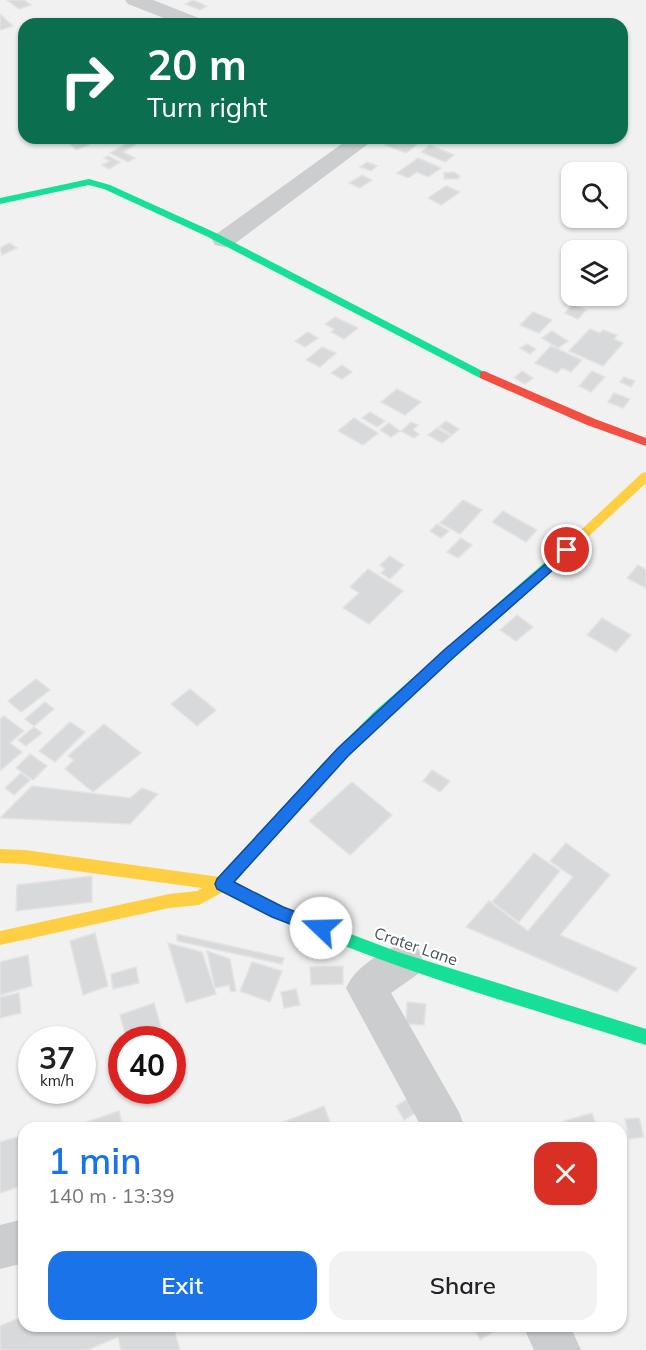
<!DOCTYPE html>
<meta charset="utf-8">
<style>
:root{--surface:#fff;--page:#f2f2f2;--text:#202124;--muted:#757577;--accent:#1a73e8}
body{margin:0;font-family:Mulish,sans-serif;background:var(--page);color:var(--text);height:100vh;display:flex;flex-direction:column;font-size:22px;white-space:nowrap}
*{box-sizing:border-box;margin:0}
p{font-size:20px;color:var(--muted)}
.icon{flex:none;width:33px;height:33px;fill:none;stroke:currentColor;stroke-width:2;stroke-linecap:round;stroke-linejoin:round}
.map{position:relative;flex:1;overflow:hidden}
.panel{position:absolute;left:18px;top:1122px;width:609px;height:210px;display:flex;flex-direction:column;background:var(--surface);border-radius:18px;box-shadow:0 2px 4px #0004}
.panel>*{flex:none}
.guide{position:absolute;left:18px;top:18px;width:610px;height:126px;border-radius:18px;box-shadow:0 2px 4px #0004;background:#0b6e4f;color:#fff;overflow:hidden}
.fabs{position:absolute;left:561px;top:162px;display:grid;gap:12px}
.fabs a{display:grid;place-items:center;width:66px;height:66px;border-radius:12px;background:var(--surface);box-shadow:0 2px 4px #0004;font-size:30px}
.speed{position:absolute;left:18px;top:1026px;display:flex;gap:12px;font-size:30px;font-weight:700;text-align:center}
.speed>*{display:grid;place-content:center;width:78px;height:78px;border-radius:50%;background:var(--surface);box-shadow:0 2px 4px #0004;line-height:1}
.speed small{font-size:15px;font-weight:400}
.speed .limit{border:9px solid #d22;background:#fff;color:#111}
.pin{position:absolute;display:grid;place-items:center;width:51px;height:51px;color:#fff;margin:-26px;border:3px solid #fff;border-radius:50%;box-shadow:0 2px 6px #0007}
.me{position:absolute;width:66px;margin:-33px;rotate:291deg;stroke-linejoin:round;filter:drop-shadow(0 0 4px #0008)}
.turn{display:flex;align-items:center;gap:21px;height:126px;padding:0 30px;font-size:27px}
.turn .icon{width:78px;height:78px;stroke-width:2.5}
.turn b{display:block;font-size:42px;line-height:51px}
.round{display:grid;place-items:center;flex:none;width:63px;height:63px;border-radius:18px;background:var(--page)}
.summary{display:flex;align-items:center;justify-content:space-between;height:102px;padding:0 30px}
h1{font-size:36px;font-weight:600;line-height:45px;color:var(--accent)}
.button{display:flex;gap:12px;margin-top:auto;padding:12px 30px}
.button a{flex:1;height:69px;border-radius:18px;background:var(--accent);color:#fff;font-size:24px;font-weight:600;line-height:69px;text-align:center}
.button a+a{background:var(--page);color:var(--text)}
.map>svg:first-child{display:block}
.building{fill:#d8d9da;stroke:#e3e3e4;stroke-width:1.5}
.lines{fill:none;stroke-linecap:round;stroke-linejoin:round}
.street{fill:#cbcdcf;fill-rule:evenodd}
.fast{fill:#16e098;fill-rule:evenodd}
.slow{fill:#ffcf43;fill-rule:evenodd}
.jam{fill:#f24e42;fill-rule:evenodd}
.route{fill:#1a73e8;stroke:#114b97;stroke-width:1.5}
.labels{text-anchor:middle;stroke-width:4.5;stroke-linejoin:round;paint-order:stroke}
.street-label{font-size:16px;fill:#49555d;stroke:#fff}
</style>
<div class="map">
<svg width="646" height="1350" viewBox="0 0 646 1350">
<rect width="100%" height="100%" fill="#f2f1f1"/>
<g class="building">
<polygon points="7,0 24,0 31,5 19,9"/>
<polygon points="193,0 207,6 200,10 185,4"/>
<polygon points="0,14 13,26 0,30"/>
<polygon points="76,138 81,138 89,145 76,150 67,141"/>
<polygon points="128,138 138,143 123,152 135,158 128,162 110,153 127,143 121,140"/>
<polygon points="406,138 420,142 406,153 385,145 393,139 401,142"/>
<polygon points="430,145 454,155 445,162 421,152"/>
<polygon points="108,156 120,162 109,169 102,165 110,161 104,158"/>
<polygon points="418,158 441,168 428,177 417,172 408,178 397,173"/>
<polygon points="367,162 377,166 371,171 360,167"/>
<polygon points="454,172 460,176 458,179 444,179 444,173"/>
<polygon points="362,175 372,180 360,188 349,183"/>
<polygon points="446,186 460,192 441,205 428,198"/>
<polygon points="9,243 17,248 2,255 0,248"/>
<polygon points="573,304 586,310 578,319 565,313"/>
<polygon points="533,312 552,320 539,333 520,325"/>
<polygon points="335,317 358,328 344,339 331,332 334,329 325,324"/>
<polygon points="590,329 600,333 603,330 617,335 614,339 623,343 603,366 569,351"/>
<polygon points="552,331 568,341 558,348 542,338"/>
<polygon points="308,332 318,338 305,347 295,341"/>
<polygon points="527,344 536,349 530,354 520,348"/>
<polygon points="551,346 582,360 571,372 562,368 557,373 535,363"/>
<polygon points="322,347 336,353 320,367 306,360"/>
<polygon points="342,365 352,372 342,379 331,373"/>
<polygon points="522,371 533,378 525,384 514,378"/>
<polygon points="592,371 605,377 591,392 579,386"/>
<polygon points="624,377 635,381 631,387 620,382"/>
<polygon points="397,389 421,402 405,415 381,402"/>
<polygon points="614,393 630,399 623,408 608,402"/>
<polygon points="370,412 385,421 377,427 362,418"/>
<polygon points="354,418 378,433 363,445 338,431"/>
<polygon points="446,421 459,429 452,435 439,427"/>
<polygon points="411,422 418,425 413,430 419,434 414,438 401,431"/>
<polygon points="389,423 400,431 391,437 380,430"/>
<polygon points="437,428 451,436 442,443 428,435"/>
<polygon points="463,500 482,510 460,534 440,523"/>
<polygon points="503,511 537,530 526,542 492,522"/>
<polygon points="437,524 449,531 441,538 430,531"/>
<polygon points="461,538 472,545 458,558 447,552"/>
<polygon points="390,556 404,565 390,579 381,573 385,569 380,565"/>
<polygon points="638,565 646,570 646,588 627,578"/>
<polygon points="368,569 403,591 369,624 343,608 359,593 350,587"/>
<polygon points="517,615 533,627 516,641 500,630"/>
<polygon points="602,618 631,635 616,652 587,635"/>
<polygon points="36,679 50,690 21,712 8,701"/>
<polygon points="190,689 216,710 197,726 171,704"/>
<polygon points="45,702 54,709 34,726 25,719"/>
<polygon points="4,716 24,731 10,743 22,752 0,771 0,719"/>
<polygon points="70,722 85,732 55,762 39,751"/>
<polygon points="104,724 141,753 93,792 65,769 74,760 68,756"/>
<polygon points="34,727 42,733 26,746 18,740"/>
<polygon points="30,754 47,766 33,780 16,768"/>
<polygon points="432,770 450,781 440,792 423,781"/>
<polygon points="21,773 30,780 14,795 5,788"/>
<polygon points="352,782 392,815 350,855 309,821"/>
<polygon points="32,786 130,798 142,788 158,794 130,824 0,818"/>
<polygon points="566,843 610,875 560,935 637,968 617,992 466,927 489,901 528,931 573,877 550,861"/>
<polygon points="534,853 560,871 519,922 492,902"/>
<polygon points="92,876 92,902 16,911 17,885"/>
<polygon points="95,933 108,986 83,995 70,941"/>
<polygon points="177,934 284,958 282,964 177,941"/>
<polygon points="168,943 202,952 216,994 186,1003"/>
<polygon points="207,951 230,959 236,991 231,992 229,985 215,988"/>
<polygon points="28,955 32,986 0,995 0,962"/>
<polygon points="252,962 282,971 270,1002 240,991"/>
<polygon points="343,966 343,984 311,985 310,967"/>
<polygon points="136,967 139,983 113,989 111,974"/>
<polygon points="296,989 300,1005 284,1008 281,992"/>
<polygon points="19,993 21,1013 0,1018 0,997"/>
<polygon points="407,1002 426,1004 424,1025 406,1024"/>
<polygon points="154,1003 161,1027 127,1040 120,1015"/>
<polygon points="409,1098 417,1112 404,1120 396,1106"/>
<polygon points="324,1106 332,1128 277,1128 276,1125"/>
<polygon points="119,1111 122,1124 112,1128 79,1128 78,1125"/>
<polygon points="592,1113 597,1128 566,1128 564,1121"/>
<polygon points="639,1118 644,1137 629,1139 625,1119"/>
<polygon points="24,1135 24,1185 0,1193 0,1142"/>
<polygon points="24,1316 24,1326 173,1326 180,1350 121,1350 118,1337 87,1350 0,1350 0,1326"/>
<polygon points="473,1326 503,1326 480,1340"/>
</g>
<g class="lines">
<g class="street">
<polygon points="125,0 153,0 204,20 207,24 179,24 128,4"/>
<polygon points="350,138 376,138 233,245 224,247 215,245 212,240 215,235"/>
<path d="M404,943l14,5 5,13 -5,13 -27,19 68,119 6,16h-43l-76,-140c10,-22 36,-37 58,-45z"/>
<polygon points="24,1219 24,1263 0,1269 0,1225"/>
<polygon points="523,1326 570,1326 581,1350 534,1350"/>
</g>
<g class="fast">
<polygon points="89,179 110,185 216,233 490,375 488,378 480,378 208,237 104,189 89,185 0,204 0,198"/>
<polygon points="572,540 578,545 576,548 384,720 332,772 262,851 257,853 252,851 250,846 252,841 322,764 374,712 568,542"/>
<path d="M255,893l51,24 92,35 248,77v16c-134,-42 -269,-79 -396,-140l-3,-5 3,-5z"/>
</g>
<g class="slow">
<polygon points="646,472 646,483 576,548 568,548 566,545 568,542 642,473"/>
<polygon points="257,839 262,841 264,846 262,851 234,882 260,895 263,900 260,905 255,907 223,892 199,905 169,908 0,945 0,931 169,894 197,891 202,888 25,864 0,863 0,849 25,850 220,877 252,841"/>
</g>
<polygon class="jam" points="484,371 595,419 646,438 646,446 587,425 480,378 480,372"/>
</g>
<polygon class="route" points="567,546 571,547 571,554 453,658 348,756 234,882 283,907 326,923 328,928 326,934 321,936 272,917 217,889 215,884 217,879 338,748 444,650"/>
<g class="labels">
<g class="street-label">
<text transform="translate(416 946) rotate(19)" y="6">Crater Lane</text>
</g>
</g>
</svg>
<div class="fabs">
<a><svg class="icon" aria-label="search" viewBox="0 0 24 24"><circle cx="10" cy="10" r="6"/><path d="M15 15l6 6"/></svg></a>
<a><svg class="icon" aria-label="layers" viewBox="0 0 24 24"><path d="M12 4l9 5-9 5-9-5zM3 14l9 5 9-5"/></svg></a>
</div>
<div class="speed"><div>37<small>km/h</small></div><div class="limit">40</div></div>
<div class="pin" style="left:567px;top:550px;background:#d93025"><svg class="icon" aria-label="arrive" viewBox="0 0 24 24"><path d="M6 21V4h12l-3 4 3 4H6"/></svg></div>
<svg class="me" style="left:321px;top:928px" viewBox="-20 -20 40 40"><circle r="19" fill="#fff"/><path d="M0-13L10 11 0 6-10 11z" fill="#1a73e8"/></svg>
<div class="guide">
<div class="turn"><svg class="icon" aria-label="right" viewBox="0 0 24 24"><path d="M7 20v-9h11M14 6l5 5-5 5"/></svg><div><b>20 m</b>Turn right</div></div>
</div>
<section class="panel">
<div class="summary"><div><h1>1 min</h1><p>140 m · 13:39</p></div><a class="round" style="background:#d93025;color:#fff"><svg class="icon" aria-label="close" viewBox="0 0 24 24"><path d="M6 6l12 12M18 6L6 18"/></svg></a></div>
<div class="button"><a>Exit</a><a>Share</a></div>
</section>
</div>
